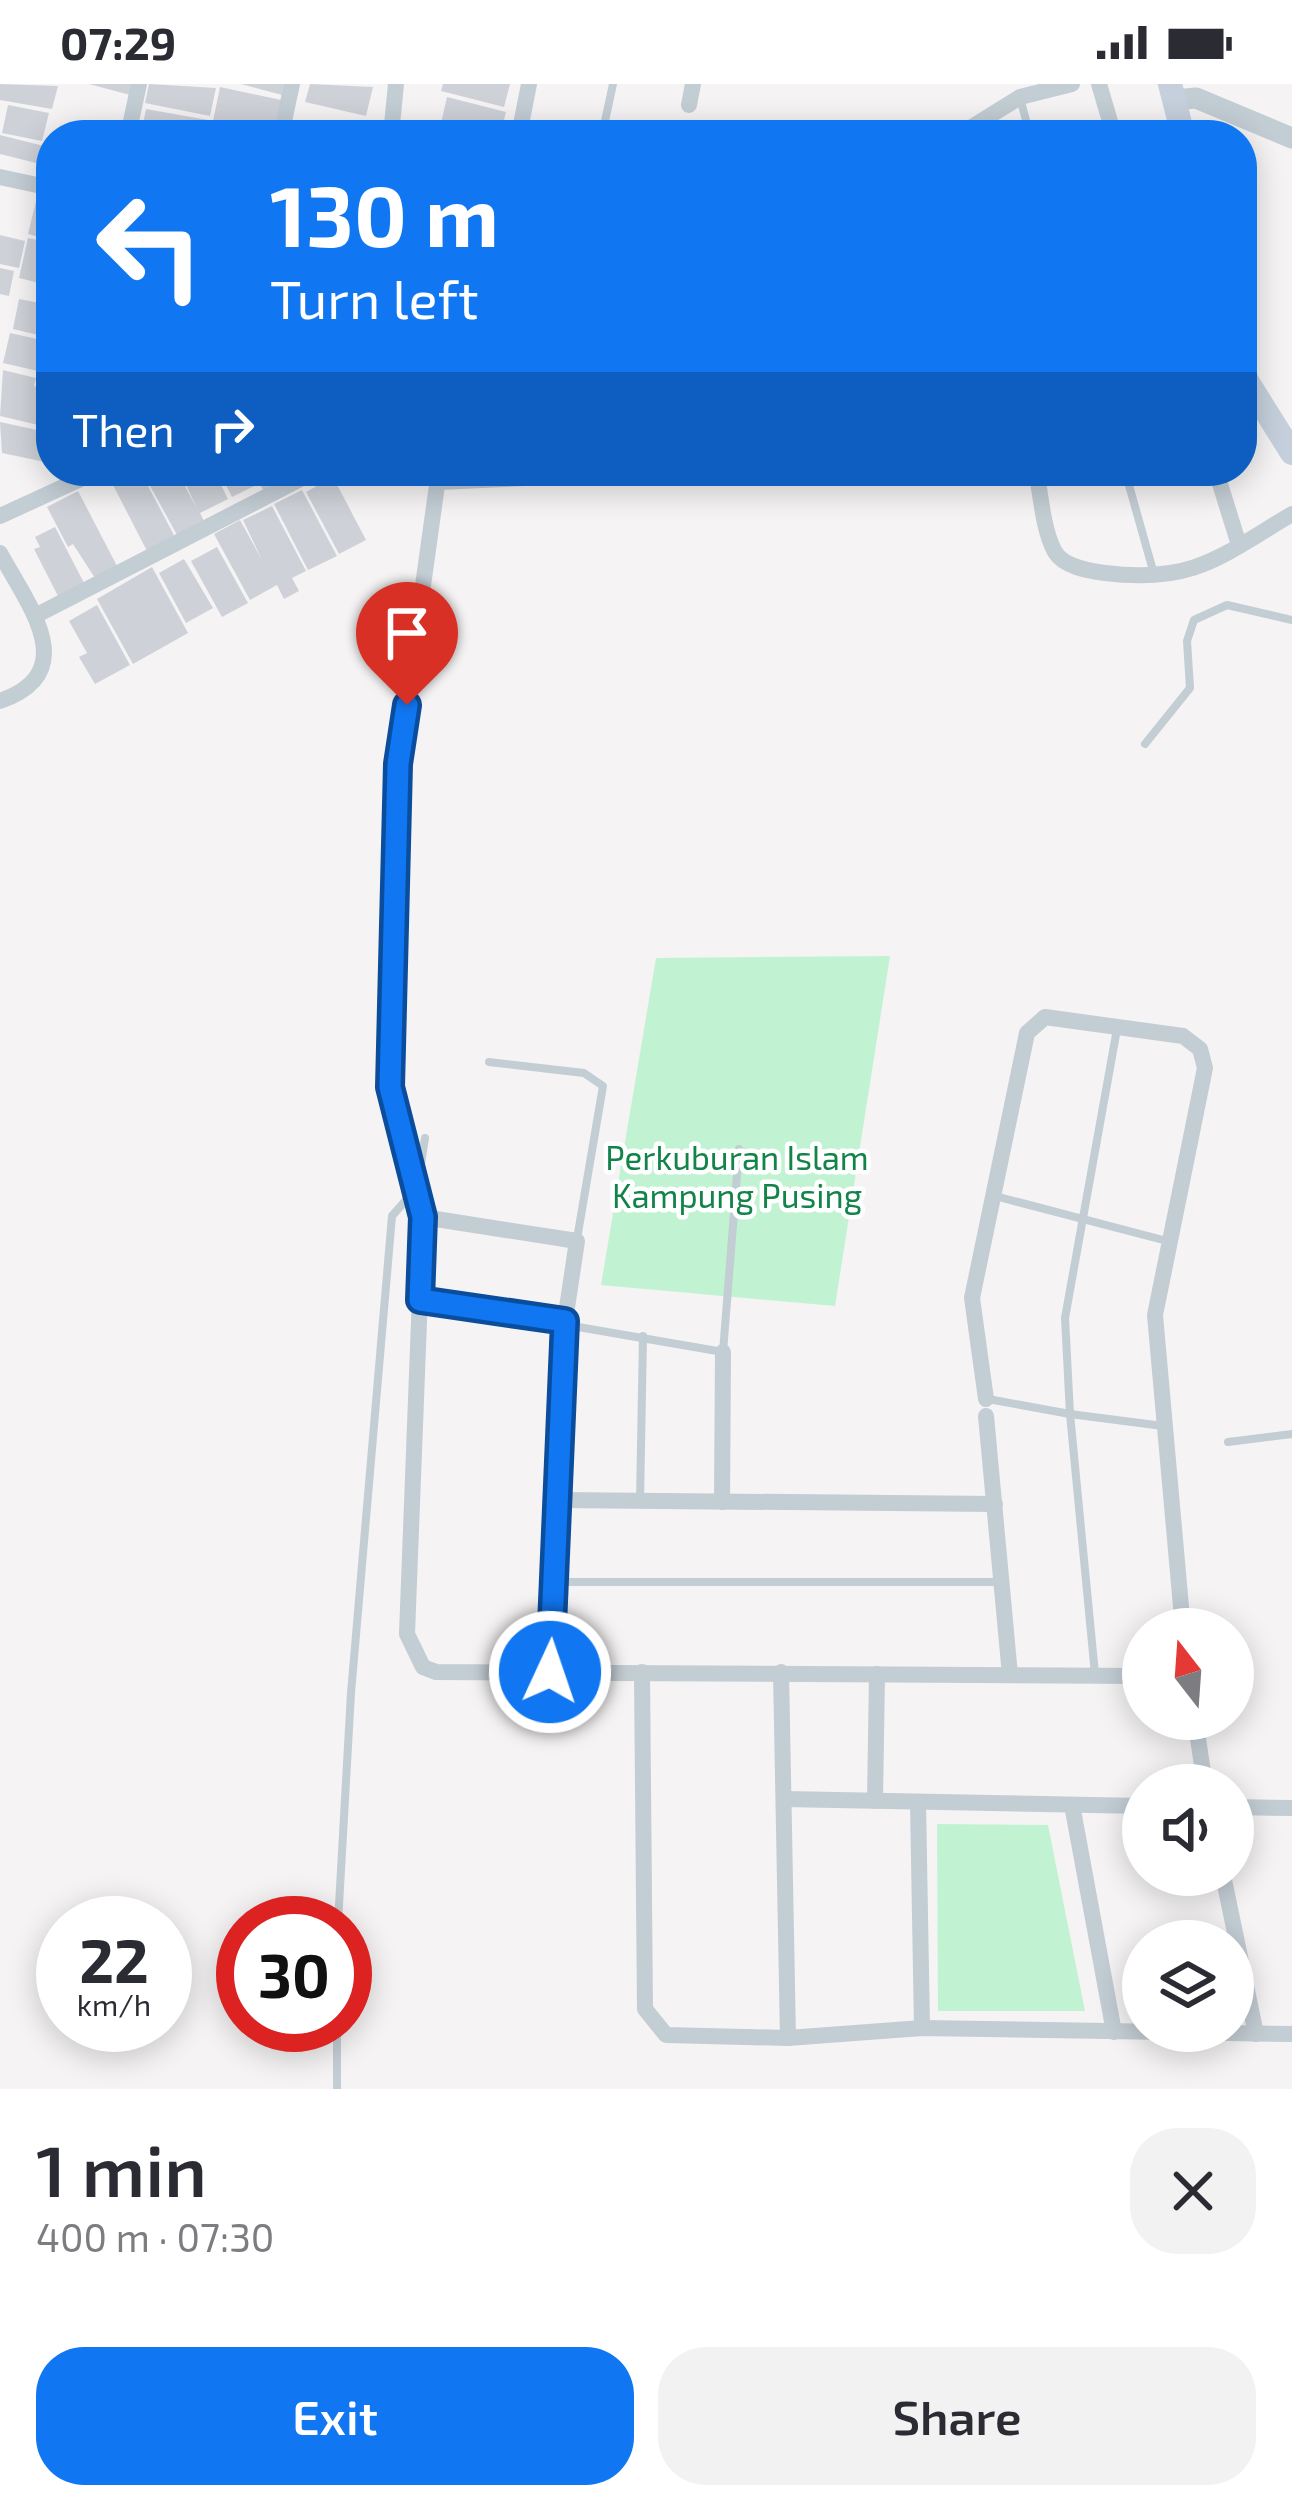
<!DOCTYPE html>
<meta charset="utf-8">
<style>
:root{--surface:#fff;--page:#f2f2f3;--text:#2b2b33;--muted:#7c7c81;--accent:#1176f1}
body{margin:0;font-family:"Exo 2",sans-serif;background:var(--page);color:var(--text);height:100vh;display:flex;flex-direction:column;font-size:45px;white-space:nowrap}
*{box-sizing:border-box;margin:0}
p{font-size:39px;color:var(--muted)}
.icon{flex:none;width:66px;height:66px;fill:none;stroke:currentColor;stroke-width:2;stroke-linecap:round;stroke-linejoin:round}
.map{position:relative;height:2005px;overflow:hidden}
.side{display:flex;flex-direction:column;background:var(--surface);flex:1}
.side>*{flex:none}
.guide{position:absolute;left:36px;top:36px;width:1221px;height:366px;border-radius:48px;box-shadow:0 6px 30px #0003;background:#1176f1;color:#fff;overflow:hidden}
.needle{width:78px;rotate:343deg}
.tools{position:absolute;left:1122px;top:1524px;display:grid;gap:24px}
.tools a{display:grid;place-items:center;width:132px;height:132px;border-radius:50%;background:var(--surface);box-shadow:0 6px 30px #0003;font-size:60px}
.speed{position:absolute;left:36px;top:1812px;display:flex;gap:24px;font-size:60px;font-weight:700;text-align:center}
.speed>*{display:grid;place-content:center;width:156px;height:156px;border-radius:50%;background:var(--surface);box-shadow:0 6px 30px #0003;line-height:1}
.speed small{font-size:30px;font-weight:400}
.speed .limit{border:18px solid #d22;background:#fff;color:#111}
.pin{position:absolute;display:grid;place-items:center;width:102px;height:102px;color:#fff;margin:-123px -51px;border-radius:50% 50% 50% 0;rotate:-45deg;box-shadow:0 0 12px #0007}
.pin .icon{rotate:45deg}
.me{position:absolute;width:132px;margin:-66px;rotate:3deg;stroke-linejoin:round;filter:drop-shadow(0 0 9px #0008)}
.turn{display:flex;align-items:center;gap:42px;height:252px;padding:0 36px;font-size:54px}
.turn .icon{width:156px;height:156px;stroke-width:2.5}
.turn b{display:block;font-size:84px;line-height:102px}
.then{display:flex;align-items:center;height:114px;padding:0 36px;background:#0003;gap:24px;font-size:45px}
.round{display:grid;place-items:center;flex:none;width:126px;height:126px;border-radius:48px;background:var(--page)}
.head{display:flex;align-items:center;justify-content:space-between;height:204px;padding:0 36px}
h1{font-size:72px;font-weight:600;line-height:90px}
.primary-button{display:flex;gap:24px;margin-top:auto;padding:24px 36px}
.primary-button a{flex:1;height:138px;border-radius:48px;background:var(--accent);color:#fff;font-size:48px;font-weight:600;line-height:138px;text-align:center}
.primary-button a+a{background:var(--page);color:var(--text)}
.status{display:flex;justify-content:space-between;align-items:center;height:84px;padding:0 60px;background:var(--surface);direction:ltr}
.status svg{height:33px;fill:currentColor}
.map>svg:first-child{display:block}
.green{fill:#c1f3d3}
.building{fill:#ced2d8}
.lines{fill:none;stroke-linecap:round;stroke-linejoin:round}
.service{stroke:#c3cdd4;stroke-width:8}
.minor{stroke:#c3cdd4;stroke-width:16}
.tertiary{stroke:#c3cdd4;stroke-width:21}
.secondary{stroke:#c5d0dc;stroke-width:24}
.route-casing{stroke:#0b4d9d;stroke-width:30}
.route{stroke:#1176f1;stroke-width:21}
.labels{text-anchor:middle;stroke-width:9;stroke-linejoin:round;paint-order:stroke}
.park-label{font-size:33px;fill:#12844a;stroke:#fff}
</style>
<div class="status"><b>07:29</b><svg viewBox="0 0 49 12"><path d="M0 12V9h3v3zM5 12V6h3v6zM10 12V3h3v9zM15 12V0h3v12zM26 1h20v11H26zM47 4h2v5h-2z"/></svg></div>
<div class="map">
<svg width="1292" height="2005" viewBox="0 0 1292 2005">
<rect width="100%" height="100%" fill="#f5f3f3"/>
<g class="green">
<polygon points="890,872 835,1222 601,1201 656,874"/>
<polygon points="937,1740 1048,1741 1085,1927 938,1927"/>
</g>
<g class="building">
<polygon points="0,0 58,2 52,25 0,16"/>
<polygon points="89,0 132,0 130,11"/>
<polygon points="149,0 216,4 210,32 145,19"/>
<polygon points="241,0 284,0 282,11"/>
<polygon points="310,0 373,3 366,32 305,18"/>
<polygon points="443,0 510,0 504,23 441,7"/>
<polygon points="220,3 286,17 279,51 213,37"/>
<polygon points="447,13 506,28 500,51 440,44"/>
<polygon points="8,21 49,29 42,57 2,49"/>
<polygon points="146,25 208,36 205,51 141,50"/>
<polygon points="0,51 44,62 40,80 0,70"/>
<polygon points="37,113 51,116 51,156 28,150"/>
<polygon points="0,151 25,157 19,184 0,180"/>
<polygon points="28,154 51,159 51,202 19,194"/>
<polygon points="0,184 14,187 9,212 0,210"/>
<polygon points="19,215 51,221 51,254 13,245"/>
<polygon points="10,249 51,258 51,290 3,279"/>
<polygon points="3,286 36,294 34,302 51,306 51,344 0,332"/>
<polygon points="0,338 51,349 45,378 2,369"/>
<polygon points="131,387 140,387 175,453 147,467 111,397"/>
<polygon points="169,387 177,387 197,425 180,387 214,387 228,415 200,429 204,437 177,451 148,398"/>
<polygon points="219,387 251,387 258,400 232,413"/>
<polygon points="254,387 282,387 285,395 263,406"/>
<polygon points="333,393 366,456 339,470 306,408"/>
<polygon points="302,406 337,472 308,486 274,420"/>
<polygon points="78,407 117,482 95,494 73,460 68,463 47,423"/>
<polygon points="272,422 306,487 292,494 299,507 284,515 277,501 250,516 214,450 240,436 262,476 243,436"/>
<polygon points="55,443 84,499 58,512 34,465 40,463 35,453"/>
<polygon points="217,463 248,519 222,533 191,477"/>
<polygon points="184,475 213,524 186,539 159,489"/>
<polygon points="152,483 188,549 133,580 97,515"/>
<polygon points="97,521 130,581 95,600 79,573 87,569 69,537"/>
</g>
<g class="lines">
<g class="service">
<polyline points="1020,14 1030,51"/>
<polyline points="602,51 613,0"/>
<polyline points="1125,387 1154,490"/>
<polyline points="1145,660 1190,604 1187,557 1194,536 1227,521 1292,536"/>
<polyline points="1117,945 1065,1234 1070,1330 1163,1342"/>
<polyline points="489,978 584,989 603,1002 577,1155"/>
<polyline points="419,1093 425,1054"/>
<polyline points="995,1112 1167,1157"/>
<polyline points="422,1216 723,1268 739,1065"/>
<polyline points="988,1315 1070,1330 1095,1590"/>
<polyline points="1228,1358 1292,1350"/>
<polyline points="640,1417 643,1252"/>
<polyline points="554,1498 1000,1498"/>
<polyline points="338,1839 351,1609 392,1132 414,1107"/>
<polyline points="337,2005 337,1941"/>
</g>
<g class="minor">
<polyline points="1099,0 1114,51"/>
<polyline points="689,21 693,0"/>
<polyline points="128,51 139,0"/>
<polyline points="281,51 292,0"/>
<polyline points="391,51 396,0"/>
<polyline points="519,51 529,0"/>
<polyline points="959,51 1020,13 1072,0"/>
<polyline points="0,93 51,104"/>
<polyline points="363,387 397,387"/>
<path d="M1036,387c5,24 7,60 19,81 9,15 34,19 50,21 87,11 115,-16 187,-59"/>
<polyline points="1216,387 1239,461"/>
<polyline points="439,398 680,387"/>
<polyline points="0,432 98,387"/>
<path d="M0,469c28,52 83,119 0,148"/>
<polyline points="35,532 316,387"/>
<polyline points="423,1133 390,1003 398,680 439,387"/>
<polyline points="986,1315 972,1214 1027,949 1045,933 1183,952 1200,965 1205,984 1155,1231 1183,1545"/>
<polyline points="986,1332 1010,1591"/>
<polyline points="558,1416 995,1420"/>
<polyline points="722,1418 723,1268"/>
<polyline points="549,1588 565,1237 577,1157 423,1133 407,1550 423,1583 436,1588 1143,1592"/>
<polyline points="642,1588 645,1925 666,1951 788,1954 922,1944 1292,1950"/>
<polyline points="781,1588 788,1954"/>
<polyline points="1195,1635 1205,1701"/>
<polyline points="784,1715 1143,1722"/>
<polyline points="875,1717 877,1590"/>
<polyline points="918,1718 922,1944"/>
<polyline points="1072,1721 1114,1948"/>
<polyline points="1233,1723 1292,1724"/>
<polyline points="1223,1791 1256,1950"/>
</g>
<polyline class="tertiary" points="1174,16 1196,14 1292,54"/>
<g class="secondary">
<polyline points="1170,0 1183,51"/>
<polyline points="1242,289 1292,369"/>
</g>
</g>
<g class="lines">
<defs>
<polyline id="route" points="407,621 398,680 390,1003 423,1133 420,1216 565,1237 550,1588"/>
</defs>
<use href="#route" class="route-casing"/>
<use href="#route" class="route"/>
</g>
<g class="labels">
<g class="park-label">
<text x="737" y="1086">Perkuburan Islam<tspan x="737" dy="38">Kampung Pusing</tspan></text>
</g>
</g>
</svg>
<div class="tools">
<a><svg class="needle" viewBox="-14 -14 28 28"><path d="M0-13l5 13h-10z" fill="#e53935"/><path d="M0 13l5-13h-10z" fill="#7c7c81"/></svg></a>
<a><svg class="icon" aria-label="sound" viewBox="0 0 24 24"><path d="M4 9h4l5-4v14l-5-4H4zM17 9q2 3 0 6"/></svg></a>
<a><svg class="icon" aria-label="layers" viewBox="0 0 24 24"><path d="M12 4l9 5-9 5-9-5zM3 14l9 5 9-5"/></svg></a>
</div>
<div class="speed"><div>22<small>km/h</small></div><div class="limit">30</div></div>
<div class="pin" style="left:407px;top:621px;background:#d93025"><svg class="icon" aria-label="arrive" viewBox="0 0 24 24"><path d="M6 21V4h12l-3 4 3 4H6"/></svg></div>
<svg class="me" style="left:550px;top:1588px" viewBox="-20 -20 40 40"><circle r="17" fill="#1176f1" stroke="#fff" stroke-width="3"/><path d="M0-11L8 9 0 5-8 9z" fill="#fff"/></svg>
<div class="guide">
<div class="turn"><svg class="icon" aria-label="left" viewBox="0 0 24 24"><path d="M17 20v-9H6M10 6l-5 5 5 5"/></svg><div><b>130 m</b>Turn left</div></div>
<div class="then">Then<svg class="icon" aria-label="right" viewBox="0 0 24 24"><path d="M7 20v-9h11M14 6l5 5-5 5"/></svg></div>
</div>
</div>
<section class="side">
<div class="head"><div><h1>1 min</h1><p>400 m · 07:30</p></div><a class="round"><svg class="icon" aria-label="close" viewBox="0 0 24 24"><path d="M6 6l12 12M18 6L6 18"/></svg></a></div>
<div class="primary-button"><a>Exit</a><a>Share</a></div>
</section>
